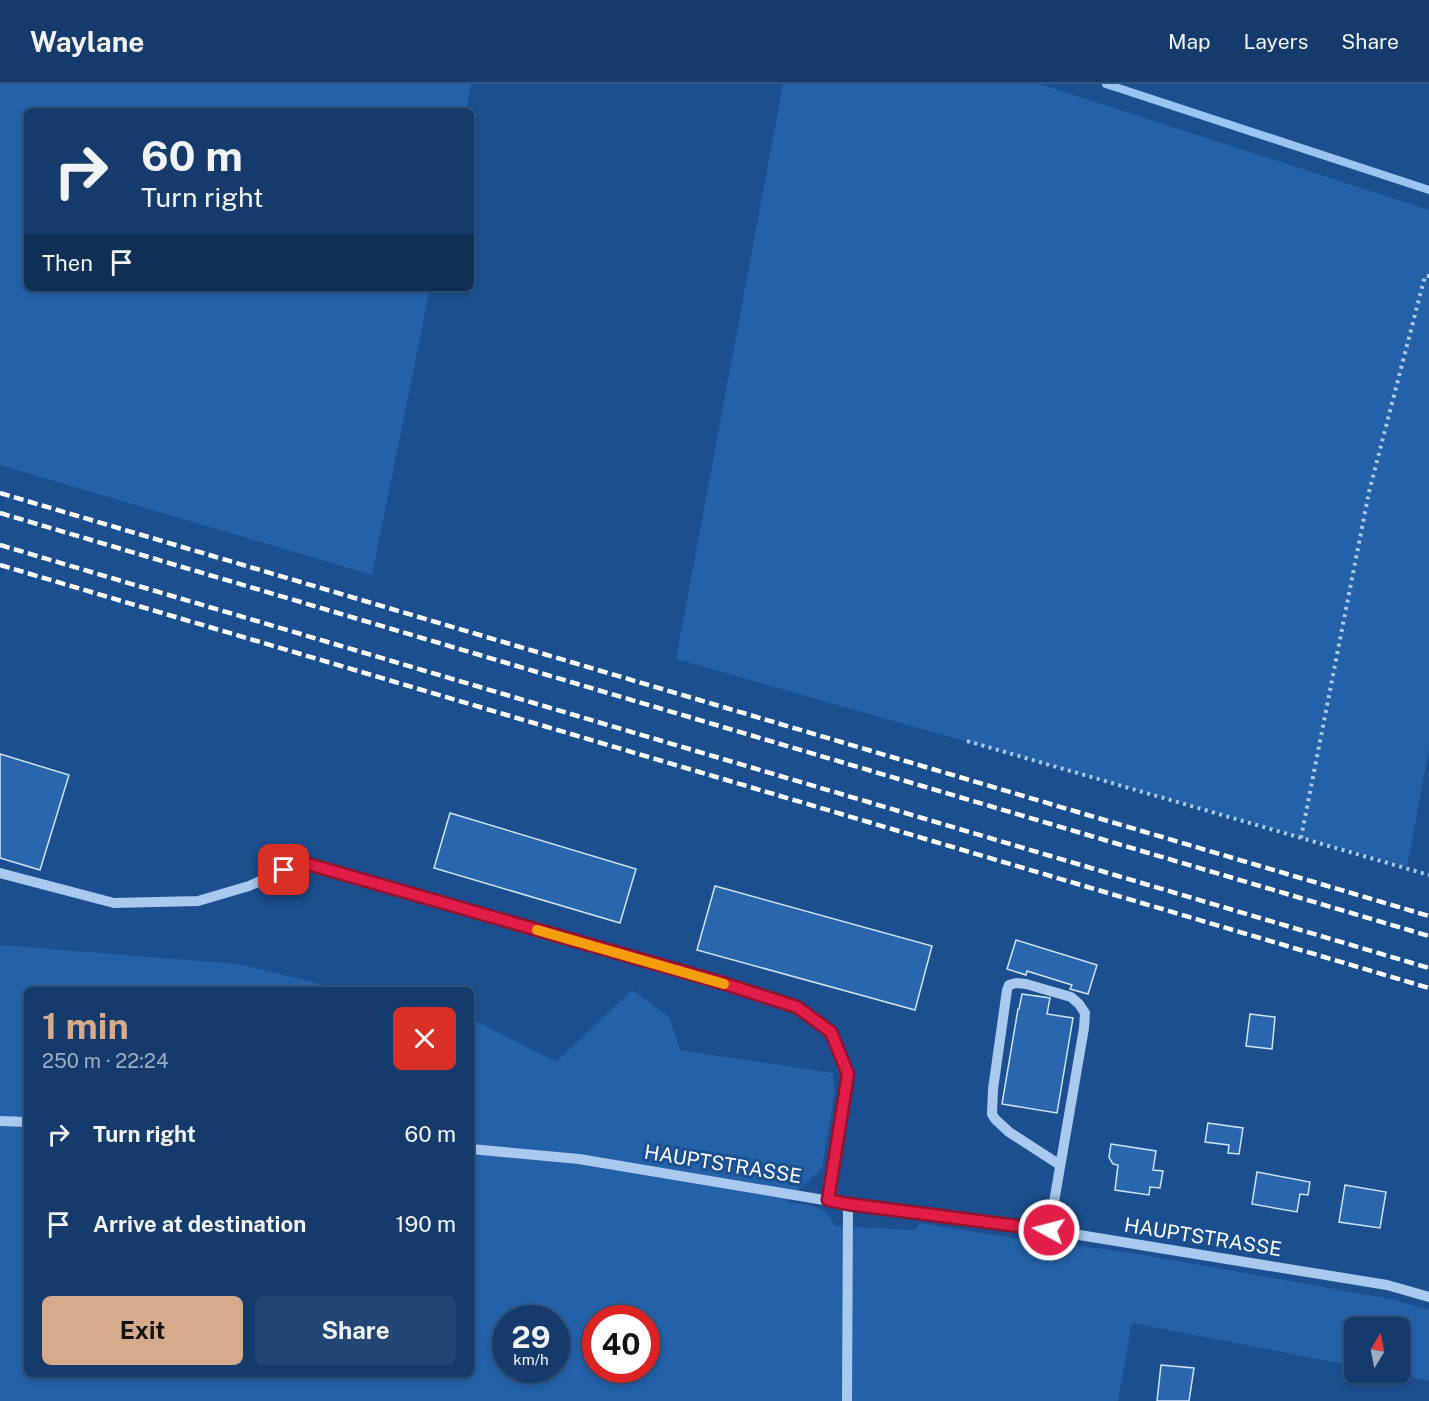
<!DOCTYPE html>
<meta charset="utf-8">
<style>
:root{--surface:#143b6b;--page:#214673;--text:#f1f3f6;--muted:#9dadc1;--line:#33557e;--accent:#d6ab8b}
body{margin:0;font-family:"Public Sans",sans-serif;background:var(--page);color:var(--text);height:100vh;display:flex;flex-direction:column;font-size:22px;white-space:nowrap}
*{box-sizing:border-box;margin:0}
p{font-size:20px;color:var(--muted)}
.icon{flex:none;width:33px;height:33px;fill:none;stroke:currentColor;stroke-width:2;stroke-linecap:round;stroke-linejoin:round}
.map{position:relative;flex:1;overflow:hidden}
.details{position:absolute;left:24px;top:903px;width:450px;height:390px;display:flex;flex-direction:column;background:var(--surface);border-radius:9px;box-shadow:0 3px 9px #0003,0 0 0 2px var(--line)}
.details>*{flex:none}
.hud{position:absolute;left:24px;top:24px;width:450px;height:183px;border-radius:9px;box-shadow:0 3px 9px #0003,0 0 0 2px var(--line);background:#143b6b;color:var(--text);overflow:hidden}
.needle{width:39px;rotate:10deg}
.tools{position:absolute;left:1344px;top:1233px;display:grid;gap:12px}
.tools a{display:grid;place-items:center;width:66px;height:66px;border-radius:9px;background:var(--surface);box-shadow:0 3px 9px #0003,0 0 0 2px var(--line);font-size:30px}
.speed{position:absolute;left:492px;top:1221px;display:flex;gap:12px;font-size:30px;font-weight:700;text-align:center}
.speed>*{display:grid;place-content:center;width:78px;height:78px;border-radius:50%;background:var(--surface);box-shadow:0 3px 9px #0003,0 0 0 2px var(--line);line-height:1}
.speed small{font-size:15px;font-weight:400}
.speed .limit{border:9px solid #d22;background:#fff;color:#111}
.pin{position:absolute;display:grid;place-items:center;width:51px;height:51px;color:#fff;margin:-26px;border-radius:12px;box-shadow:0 3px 9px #0006}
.me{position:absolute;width:66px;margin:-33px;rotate:277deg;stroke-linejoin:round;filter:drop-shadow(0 0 4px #0008)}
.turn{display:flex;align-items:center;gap:21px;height:126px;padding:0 18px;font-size:27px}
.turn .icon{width:78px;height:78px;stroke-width:2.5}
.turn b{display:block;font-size:42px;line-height:51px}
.then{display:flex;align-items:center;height:57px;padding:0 18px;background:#0003;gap:12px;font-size:22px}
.round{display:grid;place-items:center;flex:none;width:63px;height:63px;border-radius:9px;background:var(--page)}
.headline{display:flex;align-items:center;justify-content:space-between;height:102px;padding:0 18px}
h1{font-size:36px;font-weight:700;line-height:45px;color:var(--accent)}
.primary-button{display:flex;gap:12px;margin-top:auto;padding:12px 18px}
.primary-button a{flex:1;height:69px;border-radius:9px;background:var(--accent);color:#111;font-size:24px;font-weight:700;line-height:69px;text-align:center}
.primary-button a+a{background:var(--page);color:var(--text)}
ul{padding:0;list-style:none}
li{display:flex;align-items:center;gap:18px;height:90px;padding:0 18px}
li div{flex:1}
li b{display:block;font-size:22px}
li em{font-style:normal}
header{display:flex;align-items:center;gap:36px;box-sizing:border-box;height:84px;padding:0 30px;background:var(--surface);border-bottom:2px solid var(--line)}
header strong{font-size:28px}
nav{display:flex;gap:33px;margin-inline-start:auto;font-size:21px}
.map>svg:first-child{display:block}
.green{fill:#2461a8;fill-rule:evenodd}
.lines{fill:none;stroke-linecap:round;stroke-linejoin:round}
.stream{stroke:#9cc4f0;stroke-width:8}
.building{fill:#2a66ad;stroke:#cfe3fa;stroke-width:1.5}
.path{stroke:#a9c9ee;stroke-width:4;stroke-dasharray:3 4.5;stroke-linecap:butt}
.minor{stroke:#a9c9ee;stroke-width:10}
.rail{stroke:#fff;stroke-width:4.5;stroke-dasharray:10 4.5;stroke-linecap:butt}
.route-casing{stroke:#92132f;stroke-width:15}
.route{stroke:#e11d48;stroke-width:10}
.slow{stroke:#f59e0b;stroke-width:10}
.labels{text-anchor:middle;stroke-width:6;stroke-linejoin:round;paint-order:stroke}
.street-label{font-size:20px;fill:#fff;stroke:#1b4f8f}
</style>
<header>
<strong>Waylane</strong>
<nav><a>Map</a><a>Layers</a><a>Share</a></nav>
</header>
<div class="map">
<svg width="1429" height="1317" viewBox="0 0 1429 1317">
<rect width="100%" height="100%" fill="#1b4f8f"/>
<g class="green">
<polygon points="0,0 471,0 466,27 27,27 27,204 430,204 372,491 0,381"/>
<polygon points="783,0 1040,0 1429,126 1429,665 1407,783 676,575"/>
<path d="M0,861l238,19 107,26h-318v384h444v-354l9,3 76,39 76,-72 37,27 11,33 153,23 2,18 -13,77 -36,34c22,4 39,1 49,24l80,4 4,-7 101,16 101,12 270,48 38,11v71l-43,-8 14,-1v-44h-46v38l-222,-43 -14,78h-1118zM506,1234h50v52h-50zM596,1234h50v52h-50z"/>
</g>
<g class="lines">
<polyline class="stream" points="1106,0 1429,106"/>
</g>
<g class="building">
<polygon points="0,670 69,691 40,786 0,774"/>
<polygon points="450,729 636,785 620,839 434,784"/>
<polygon points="715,802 932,862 915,926 697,866"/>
<polygon points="1016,856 1097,881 1088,910 1070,905 1072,901 1027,887 1026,891 1007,885"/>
<polygon points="1022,910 1050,914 1047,930 1073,934 1057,1029 1002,1020 1018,925 1019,925"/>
<polygon points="1250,930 1275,933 1272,965 1246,962"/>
<polygon points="1208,1039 1243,1044 1239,1070 1228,1069 1229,1061 1205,1058"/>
<polygon points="1111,1060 1156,1067 1153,1086 1163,1087 1160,1104 1150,1103 1149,1111 1115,1106 1118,1081 1113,1080 1109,1073"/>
<polygon points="1257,1088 1310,1098 1308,1111 1300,1110 1297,1128 1252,1120"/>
<polygon points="1345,1101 1386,1108 1380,1144 1339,1138"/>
<polygon points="1161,1281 1194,1284 1189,1317 1157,1317"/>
</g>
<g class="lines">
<g class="path">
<polyline points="967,657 1429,791"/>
<polyline points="1301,754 1369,408 1425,192 1429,192"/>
</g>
<g class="minor">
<polyline points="0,789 114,819 198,817 249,802 301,779 716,897 797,923 831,948 848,991 828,1116"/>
<polyline points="0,1037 27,1038"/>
<polyline points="471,1065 579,1075 848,1120 1067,1149 1387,1201 1429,1213"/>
<polyline points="1049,1147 1084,944 1085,929 1079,920 1071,913 1026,900 1016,899 1009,901 1007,906 993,1005 992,1030 995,1035 1009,1048 1060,1081"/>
<polyline points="847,1317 848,1120"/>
</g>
<g class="rail">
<polyline points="0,409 1429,832"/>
<polyline points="0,429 1429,852"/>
<polyline points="0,461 1429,884"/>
<polyline points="0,481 1429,904"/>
</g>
</g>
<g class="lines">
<defs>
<polyline id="route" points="284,786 301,778 716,897 797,923 831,948 848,990 828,1116 848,1120 1049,1146"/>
</defs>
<use href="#route" class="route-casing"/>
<use href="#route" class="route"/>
<polyline class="slow" points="537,846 724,900"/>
</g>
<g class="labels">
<g class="street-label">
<text transform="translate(723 1080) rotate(9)" y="7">HAUPTSTRASSE</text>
<text transform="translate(1203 1153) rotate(9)" y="7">HAUPTSTRASSE</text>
</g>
</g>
</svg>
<div class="tools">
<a><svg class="needle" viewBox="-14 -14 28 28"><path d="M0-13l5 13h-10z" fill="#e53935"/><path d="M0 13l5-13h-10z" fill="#9dadc1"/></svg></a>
</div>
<div class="speed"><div>29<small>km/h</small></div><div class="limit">40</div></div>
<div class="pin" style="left:284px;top:786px;background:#d93025"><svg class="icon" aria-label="arrive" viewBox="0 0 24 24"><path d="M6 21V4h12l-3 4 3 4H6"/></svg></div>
<svg class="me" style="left:1049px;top:1146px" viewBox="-20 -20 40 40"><circle r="17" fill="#e11d48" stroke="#fff" stroke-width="3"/><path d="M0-11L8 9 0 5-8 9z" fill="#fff"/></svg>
<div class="hud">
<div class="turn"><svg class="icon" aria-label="right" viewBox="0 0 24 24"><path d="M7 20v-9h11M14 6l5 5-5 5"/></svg><div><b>60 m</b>Turn right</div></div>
<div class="then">Then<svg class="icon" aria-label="arrive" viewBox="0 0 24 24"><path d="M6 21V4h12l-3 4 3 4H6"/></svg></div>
</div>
<section class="details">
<div class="headline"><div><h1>1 min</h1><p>250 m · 22:24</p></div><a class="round" style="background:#d93025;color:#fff"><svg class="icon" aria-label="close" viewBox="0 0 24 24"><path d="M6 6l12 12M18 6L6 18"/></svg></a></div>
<ul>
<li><svg class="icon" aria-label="right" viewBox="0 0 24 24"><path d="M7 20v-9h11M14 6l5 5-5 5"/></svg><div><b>Turn right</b></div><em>60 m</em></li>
<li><svg class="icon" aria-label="arrive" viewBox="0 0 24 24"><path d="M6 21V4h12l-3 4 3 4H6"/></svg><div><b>Arrive at destination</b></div><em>190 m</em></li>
</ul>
<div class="primary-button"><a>Exit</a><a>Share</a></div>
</section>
</div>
